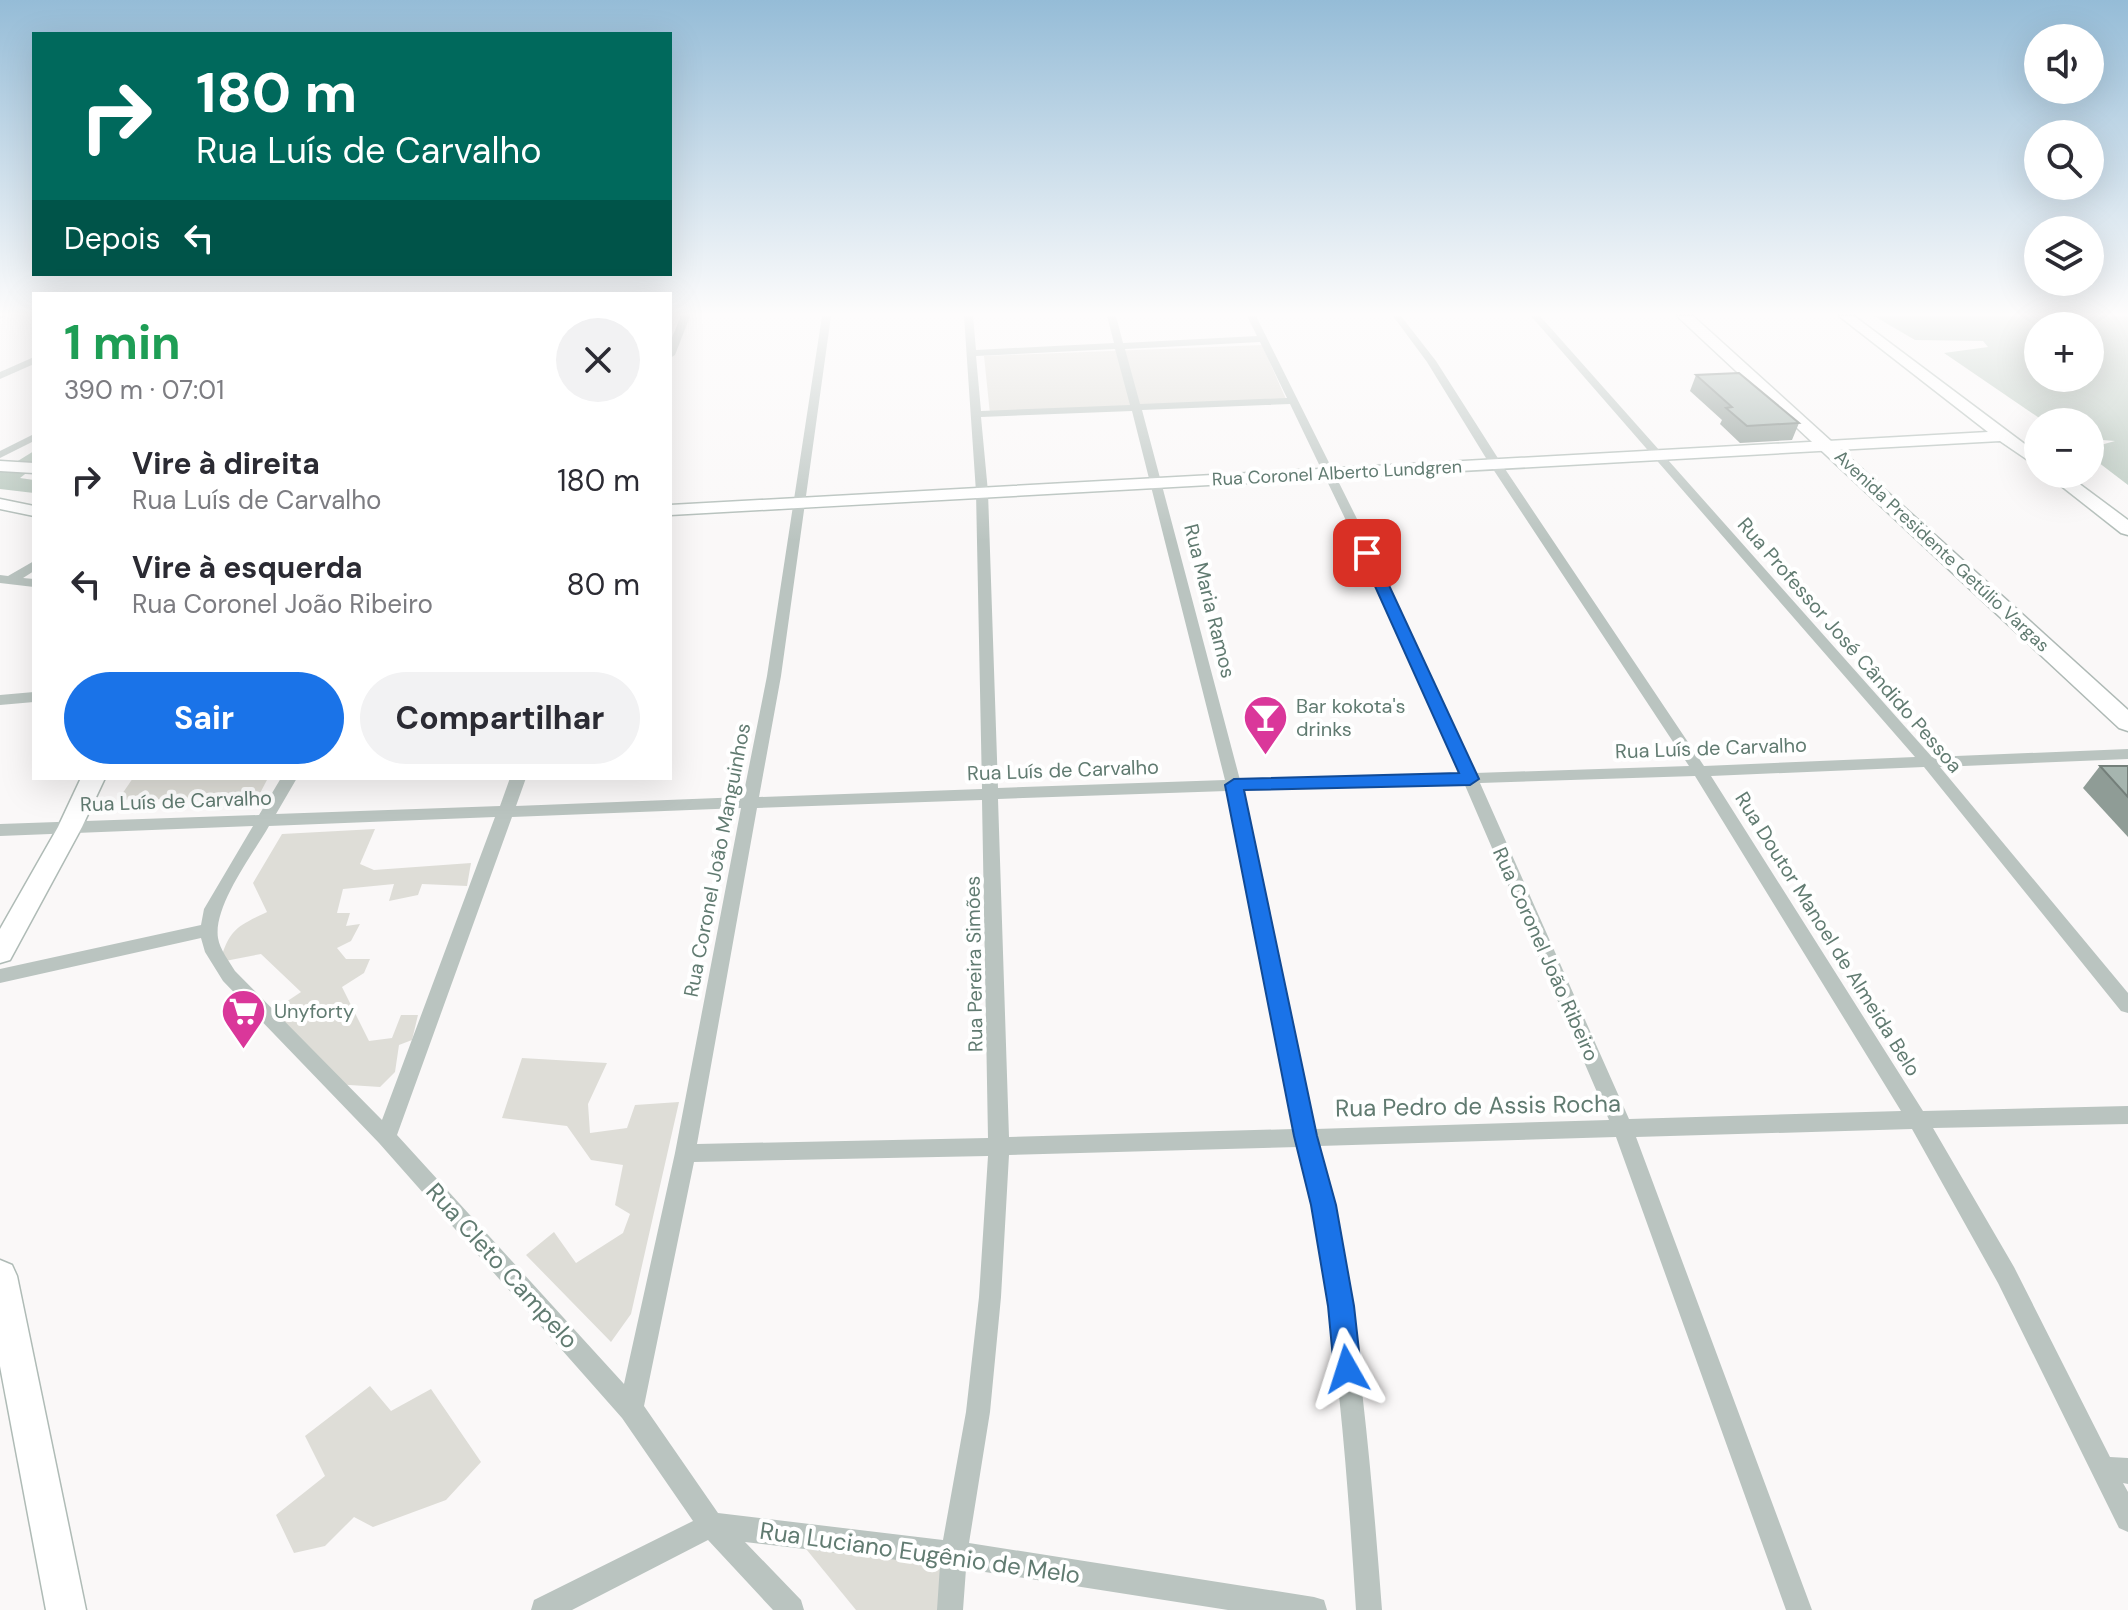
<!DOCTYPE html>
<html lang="pt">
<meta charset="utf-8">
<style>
:root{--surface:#fff;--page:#f2f2f3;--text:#2b2b33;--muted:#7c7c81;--accent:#1a73e8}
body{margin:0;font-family:"DM Sans",sans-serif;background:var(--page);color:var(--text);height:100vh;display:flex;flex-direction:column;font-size:30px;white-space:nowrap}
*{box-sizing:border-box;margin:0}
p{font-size:26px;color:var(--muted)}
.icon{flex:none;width:44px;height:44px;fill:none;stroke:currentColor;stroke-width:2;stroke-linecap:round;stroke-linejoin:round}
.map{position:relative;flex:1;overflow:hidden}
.sheet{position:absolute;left:32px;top:292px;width:640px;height:488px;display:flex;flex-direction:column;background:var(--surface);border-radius:0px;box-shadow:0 8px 32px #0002}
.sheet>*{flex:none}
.top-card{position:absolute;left:32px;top:32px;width:640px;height:244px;border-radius:0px;box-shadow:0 8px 32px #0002;background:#00695c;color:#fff;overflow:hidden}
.fabs{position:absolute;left:2024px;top:24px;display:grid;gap:16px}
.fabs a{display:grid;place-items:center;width:80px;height:80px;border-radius:50%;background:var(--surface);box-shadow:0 8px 32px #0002;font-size:40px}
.pin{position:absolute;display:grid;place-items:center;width:68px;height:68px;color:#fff;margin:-34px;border-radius:16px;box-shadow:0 4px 12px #0006}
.me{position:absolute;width:88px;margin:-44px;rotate:354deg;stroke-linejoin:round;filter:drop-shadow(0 0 6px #0008)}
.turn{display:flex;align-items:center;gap:28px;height:168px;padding:0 32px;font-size:36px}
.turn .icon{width:104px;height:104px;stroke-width:2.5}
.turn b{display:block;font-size:56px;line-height:68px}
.then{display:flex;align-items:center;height:76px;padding:0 32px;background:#0003;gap:16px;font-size:30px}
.round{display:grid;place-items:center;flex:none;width:84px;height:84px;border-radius:42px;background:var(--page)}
.head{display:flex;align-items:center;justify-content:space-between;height:136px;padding:0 32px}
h1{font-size:48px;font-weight:700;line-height:60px;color:#1e9e55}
.action{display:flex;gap:16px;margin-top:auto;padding:16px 32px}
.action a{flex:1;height:92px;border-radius:48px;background:var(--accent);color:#fff;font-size:32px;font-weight:700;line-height:92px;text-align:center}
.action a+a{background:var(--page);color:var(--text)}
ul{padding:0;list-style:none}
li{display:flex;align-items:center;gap:24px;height:104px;padding:0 32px}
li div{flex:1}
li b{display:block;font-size:30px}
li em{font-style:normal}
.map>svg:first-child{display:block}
.green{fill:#deddd7}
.water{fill:#b8c8be;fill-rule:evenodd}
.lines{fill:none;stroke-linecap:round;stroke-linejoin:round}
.secondary-casing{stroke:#afbbb6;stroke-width:3}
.primary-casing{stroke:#aeb9b5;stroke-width:3}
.street{fill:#bac4c0;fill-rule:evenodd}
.secondary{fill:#fff;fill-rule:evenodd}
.primary{fill:#fff;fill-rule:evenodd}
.wall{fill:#8f9c96}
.building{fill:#a6b5af;stroke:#747f7a;stroke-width:2}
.route{fill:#1a73e8;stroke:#114b97;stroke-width:2}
.labels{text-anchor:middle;stroke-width:8;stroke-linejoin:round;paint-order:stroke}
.far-street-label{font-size:18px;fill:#617b71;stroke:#fff}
.street-label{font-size:20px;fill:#617b71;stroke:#fff}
.poi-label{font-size:20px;fill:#617b71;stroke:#fff;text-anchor:start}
.near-street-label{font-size:24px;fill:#617b71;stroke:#fff}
</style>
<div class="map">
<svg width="2128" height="1610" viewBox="0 0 2128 1610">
<rect width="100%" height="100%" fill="#faf8f8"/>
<g class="green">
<polygon points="1262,345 1286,399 990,414 984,356"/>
<polygon points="133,778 268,778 258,797 118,800"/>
<path d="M375,829l-15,35 14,6 97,-7 -4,23 -45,-2 -4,11 -29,6 5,-17 -51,5 -6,24h13l-4,13 14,-2 -9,17 -14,7 9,11h24l-6,14 -22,14 27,54 23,-3 9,-23h17l-6,25 -13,5 -4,27 -15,15 -46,-3 -60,-74 27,-18 -40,-38 -41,8c9,-33 18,-36 47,-50l-14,-29 29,-49z"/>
<polygon points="522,1058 607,1063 588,1104 590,1133 627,1128 635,1105 679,1102 631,1314 611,1342 526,1255 554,1232 576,1263 623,1233 630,1214 615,1205 623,1165 591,1160 567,1126 502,1118"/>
<polygon points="370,1386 391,1411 431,1389 481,1462 446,1500 373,1527 354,1517 325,1546 294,1553 276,1515 325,1476 305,1436"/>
<polygon points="793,1533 956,1573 951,1610 856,1610"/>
</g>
<g class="water">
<path d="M1874,316h254v169l-38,-29v-8l25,-7 -25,-2v-17h-45l-101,-69 44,-6 -5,-6 -68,-1zM2038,326h52v52h-52z"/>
<polygon points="34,451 34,467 20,478 34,480 34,493 0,489 0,472"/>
</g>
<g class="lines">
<defs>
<g id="secondary">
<polygon points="1839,316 1854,316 2038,454 2038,467 2000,441 670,515 670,505 1988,432"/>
<polygon points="0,461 34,463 34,473 0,471"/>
<polygon points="2046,474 2066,474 2128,520 2128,535 2121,533"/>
<polygon points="0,499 34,506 34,516 0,509"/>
<polygon points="81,778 105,778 82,827 10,960 0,963 0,929 58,827"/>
<polygon points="0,1260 12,1265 17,1276 86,1610 46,1610 0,1366"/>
</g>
<polygon id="primary" points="1677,316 1693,316 2128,710 2128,731 2119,728"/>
</defs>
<use href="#secondary" class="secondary-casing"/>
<use href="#primary" class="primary-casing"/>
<g class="street">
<polygon points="0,316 6,316 0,319"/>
<polygon points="681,316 690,316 675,355 670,358 670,342"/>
<path d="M822,316h9l-50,360 -22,121 223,-8 -6,-297 -12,-176h9l3,34 138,-7 -7,-27h9l7,27 134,-7 -10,-20h9l108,217 111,240 214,-7 -200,-303 -62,-101 -34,-46h8l35,45 65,102 203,303 211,-9 -384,-441h9l392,441 196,-8v10l-188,8 188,226v20l-7,-2 -197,-244 -213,9 212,335 205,-5v18l-195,4 81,139 96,190 18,1v26l-5,-1 5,9v40l-9,-4 -121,-245 -86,-154 -276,8 176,473h-26l-170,-473 -297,9c38,152 51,308 63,464h-26c-10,-155 -21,-311 -58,-463l-289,8 -8,142 -11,115 -21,131 345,54 10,3 3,10h-99l-262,-41 -3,41h-26l3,-45 -195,-23 56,58 3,10h-31l-65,-70 -136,70h-41l3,-10 159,-79 -71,-103 -243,-275 -156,-162 -18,-29 -4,-14 -201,45v-14l201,-44 3,-16 49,-83 -253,10v-12l259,-9 22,-37h16l-21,36 224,-8 10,-28h16l-10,28 227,-9 24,-121zM1260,342l27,56 -147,6 -15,-55zM1115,349l15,56 -149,6 -5,-55zM1290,404l62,129 107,240 -219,7 -98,-370zM1132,411l93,369 -227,8 -10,-296 -7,-75zM1695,776l206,335 -272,8 -149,-336zM1464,783l145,337 -294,9 -72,-339zM1227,791l67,338 -285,8 -11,-338zM982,800l6,338 -291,6 60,-336zM741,808l-66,345 -51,231 -227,-249 115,-318zM495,817l-113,303 -147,-149c-6,-10 -15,-21 -17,-33 -5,-32 35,-84 51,-112zM988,1156l-9,141 -13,115 -23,128 -225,-27 -74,-107 50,-244z"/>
<polygon points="34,357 34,364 0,379 0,372"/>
<polygon points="34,434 34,441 0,458 0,451"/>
<polygon points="34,561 34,571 23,578 34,579 34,587 0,583 0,575 8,576"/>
<polygon points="34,692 34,702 0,705 0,695"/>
</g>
<use href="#secondary" class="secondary"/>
<use href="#primary" class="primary"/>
</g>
<g class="wall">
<polygon points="1696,375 1799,423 1792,440 1740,443 1720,424 1722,420 1690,391"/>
<polygon points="2100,766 2128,766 2128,837 2083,788"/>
</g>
<g class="building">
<polygon points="1739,373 1799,423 1747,426 1726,408 1732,407 1696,375"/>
<polygon points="2100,766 2128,766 2128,797"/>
</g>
<linearGradient id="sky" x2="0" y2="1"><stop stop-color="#95bcd7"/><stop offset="0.58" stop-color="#fdfcfc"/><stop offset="1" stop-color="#fdfcfc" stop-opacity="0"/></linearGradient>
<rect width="2128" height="541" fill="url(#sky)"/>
<polygon class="route" points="1367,549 1374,553 1479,779 1470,785 1244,790 1317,1136 1336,1205 1354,1306 1361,1369 1357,1379 1347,1383 1338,1379 1334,1369 1328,1306 1311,1205 1294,1136 1225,785 1234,779 1459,773 1360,553"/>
<defs>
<symbol id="bar-pin" viewBox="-11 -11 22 30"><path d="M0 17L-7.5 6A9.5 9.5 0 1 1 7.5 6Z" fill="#da379a" stroke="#fff"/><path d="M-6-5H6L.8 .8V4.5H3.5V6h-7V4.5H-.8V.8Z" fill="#fff"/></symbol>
<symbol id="supermarket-pin" viewBox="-11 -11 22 30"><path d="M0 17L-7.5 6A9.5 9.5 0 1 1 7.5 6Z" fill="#da379a" stroke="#fff"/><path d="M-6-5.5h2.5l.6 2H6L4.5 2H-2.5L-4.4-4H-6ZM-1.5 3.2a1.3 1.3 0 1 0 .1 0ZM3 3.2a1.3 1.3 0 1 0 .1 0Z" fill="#fff"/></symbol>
</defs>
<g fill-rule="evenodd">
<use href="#bar-pin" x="1240" y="692" width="51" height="69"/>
<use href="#supermarket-pin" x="218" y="986" width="51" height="69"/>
</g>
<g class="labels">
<g class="far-street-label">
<text transform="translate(1337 473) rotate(-3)" y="6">Rua Coronel Alberto Lundgren</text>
<text transform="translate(1942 551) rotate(43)" y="6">Avenida Presidente Getúlio Vargas</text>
</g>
<g class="street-label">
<text transform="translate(1210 601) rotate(76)" y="7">Rua Maria Ramos</text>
<text transform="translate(1850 645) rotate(49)" y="7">Rua Professor José Cândido Pessoa</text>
<text transform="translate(1711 748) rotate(-2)" y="7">Rua Luís de Carvalho</text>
<text transform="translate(1063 770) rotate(-2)" y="7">Rua Luís de Carvalho</text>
<text transform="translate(176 801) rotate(-2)" y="7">Rua Luís de Carvalho</text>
<text transform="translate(717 860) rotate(-79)" y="7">Rua Coronel João Manguinhos</text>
<text transform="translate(1828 934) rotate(58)" y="7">Rua Doutor Manoel de Almeida Belo</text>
<text transform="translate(1546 954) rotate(66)" y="7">Rua Coronel João Ribeiro</text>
<text transform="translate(974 964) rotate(-91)" y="7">Rua Pereira Simões</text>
</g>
<g class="poi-label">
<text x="1296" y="713">Bar kokota's<tspan x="1296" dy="23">drinks</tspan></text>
<text x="274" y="1018">Unyforty</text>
</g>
<g class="near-street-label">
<text transform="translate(1478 1106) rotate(-1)" y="8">Rua Pedro de Assis Rocha</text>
<text transform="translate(502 1266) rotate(48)" y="8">Rua Cleto Campelo</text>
<text transform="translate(920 1553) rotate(8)" y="8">Rua Luciano Eugênio de Melo</text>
</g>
</g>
</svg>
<div class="fabs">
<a><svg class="icon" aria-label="sound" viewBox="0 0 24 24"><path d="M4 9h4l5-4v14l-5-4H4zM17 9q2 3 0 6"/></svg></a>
<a><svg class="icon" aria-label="search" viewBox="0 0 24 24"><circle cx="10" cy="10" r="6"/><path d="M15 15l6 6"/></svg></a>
<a><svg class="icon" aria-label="layers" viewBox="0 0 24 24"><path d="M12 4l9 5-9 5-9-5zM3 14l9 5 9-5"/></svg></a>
<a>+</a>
<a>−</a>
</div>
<div class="pin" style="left:1367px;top:553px;background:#d93025"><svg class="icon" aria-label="arrive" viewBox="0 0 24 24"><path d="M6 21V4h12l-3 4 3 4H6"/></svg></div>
<svg class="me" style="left:1347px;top:1369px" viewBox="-20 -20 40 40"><path d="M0-17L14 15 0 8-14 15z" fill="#1a73e8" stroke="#fff" stroke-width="4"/></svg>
<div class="top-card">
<div class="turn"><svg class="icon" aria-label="right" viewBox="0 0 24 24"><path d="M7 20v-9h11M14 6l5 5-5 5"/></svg><div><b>180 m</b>Rua Luís de Carvalho</div></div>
<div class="then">Depois<svg class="icon" aria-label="left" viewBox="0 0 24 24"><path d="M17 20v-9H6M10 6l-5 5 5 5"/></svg></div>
</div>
<section class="sheet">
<div class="head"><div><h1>1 min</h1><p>390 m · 07:01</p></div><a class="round"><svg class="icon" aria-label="close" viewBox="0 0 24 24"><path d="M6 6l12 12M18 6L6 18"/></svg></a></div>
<ul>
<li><svg class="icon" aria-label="right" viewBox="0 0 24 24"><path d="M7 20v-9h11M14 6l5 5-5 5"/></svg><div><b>Vire à direita</b><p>Rua Luís de Carvalho</p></div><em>180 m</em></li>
<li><svg class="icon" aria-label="left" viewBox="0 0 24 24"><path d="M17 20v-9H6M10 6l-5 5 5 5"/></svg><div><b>Vire à esquerda</b><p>Rua Coronel João Ribeiro</p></div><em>80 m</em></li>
</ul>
<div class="action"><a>Sair</a><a>Compartilhar</a></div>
</section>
</div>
